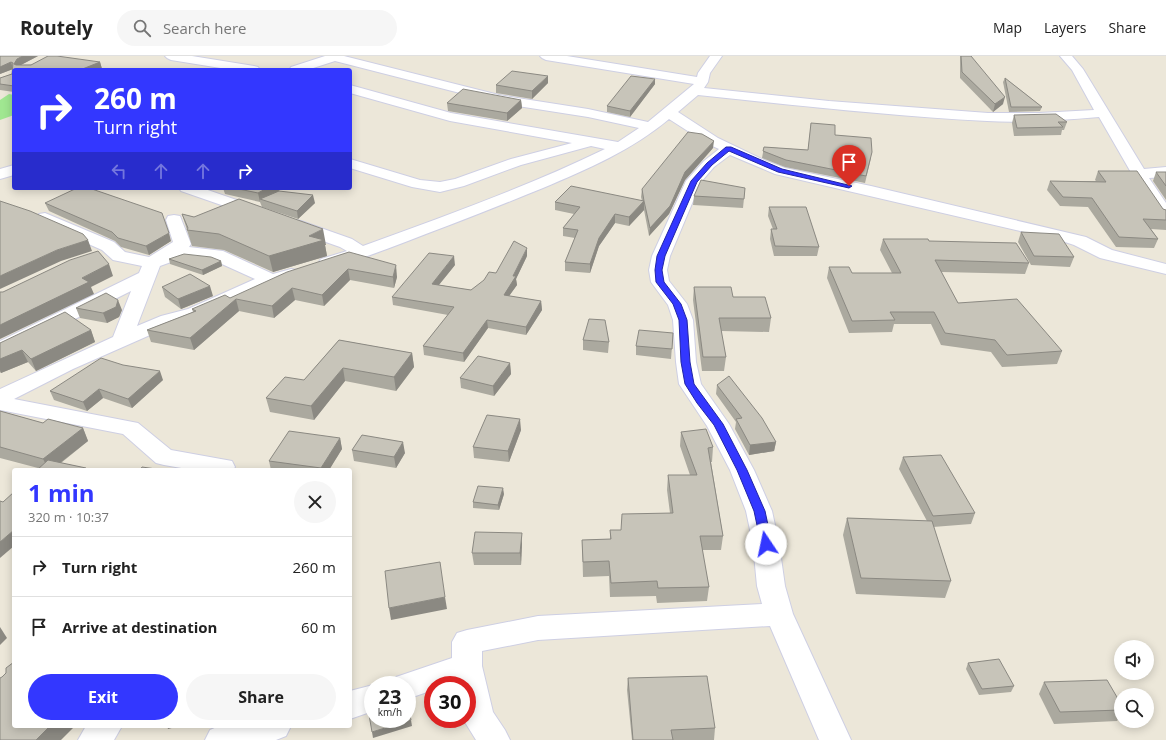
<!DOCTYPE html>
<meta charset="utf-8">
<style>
:root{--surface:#fff;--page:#f6f6f6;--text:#222;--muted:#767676;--line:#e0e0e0;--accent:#3337ff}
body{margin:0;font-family:"Open Sans",sans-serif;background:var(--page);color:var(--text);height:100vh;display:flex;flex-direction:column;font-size:15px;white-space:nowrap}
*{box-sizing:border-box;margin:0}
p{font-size:13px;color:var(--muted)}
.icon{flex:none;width:22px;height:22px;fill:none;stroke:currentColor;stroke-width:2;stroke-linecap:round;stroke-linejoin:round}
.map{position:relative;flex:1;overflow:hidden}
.details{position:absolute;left:12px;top:412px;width:340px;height:260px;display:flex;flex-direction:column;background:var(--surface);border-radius:4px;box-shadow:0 2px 10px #0003}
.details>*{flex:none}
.hud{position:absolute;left:12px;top:12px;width:340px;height:122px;border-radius:4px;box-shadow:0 2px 10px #0003;background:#3337ff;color:#fff;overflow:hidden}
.buttons{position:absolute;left:1114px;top:584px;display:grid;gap:8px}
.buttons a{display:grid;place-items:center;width:40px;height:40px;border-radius:50%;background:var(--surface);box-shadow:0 2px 10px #0003;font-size:20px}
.speed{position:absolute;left:364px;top:620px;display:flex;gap:8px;font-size:20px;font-weight:700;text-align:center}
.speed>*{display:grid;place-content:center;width:52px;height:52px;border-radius:50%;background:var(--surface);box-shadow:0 2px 10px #0003;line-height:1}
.speed small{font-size:10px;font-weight:400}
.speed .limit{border:6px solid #d22;background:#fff;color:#111}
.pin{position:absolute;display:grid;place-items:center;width:34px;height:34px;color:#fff;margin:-41px -17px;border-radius:50% 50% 50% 0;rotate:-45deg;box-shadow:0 0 4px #0007}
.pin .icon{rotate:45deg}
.me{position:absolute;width:44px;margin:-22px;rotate:349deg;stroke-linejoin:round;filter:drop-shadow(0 0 3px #0008)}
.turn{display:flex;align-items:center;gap:14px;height:84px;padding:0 16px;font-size:18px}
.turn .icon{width:52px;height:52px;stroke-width:2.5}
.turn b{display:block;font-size:28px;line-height:34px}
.lanes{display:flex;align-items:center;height:38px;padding:0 16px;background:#0003;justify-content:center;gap:20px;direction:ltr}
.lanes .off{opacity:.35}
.round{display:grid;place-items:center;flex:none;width:42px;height:42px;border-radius:21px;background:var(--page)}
.summary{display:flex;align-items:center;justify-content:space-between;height:68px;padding:0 16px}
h1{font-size:24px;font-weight:700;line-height:30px;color:var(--accent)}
.cta{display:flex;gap:8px;margin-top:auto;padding:8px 16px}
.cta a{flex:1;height:46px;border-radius:24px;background:var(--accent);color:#fff;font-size:16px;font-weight:700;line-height:46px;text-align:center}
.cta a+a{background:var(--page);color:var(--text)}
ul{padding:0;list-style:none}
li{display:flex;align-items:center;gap:12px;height:60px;padding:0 16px;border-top:1px solid var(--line)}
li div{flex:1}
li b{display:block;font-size:15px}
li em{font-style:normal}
header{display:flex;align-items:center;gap:24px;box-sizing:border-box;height:56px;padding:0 20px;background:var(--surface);border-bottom:1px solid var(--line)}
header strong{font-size:19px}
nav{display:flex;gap:22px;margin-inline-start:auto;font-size:14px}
.search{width:280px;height:36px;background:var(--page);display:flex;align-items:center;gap:10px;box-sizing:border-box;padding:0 14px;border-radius:22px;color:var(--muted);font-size:15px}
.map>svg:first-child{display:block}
.green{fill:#a0e791}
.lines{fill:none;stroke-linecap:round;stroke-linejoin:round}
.street-casing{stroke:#cecfe3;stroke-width:2}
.street{fill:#fff;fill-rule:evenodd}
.wall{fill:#aba99f}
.shaded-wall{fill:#8b8982}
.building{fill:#c7c4b9;stroke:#8b8982}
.route{fill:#3337ff;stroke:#2124a6}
</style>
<header>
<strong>Routely</strong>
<div class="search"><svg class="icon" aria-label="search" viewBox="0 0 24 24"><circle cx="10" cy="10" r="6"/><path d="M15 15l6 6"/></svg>Search here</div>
<nav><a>Map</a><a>Layers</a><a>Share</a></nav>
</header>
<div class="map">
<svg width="1166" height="684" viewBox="0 0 1166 684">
<rect width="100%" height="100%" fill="#ece7d9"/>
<polygon class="green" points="9,38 14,39 14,59 0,64 0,44"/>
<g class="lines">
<defs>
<g id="street">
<polygon points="165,0 192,0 254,10 258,11 260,14 233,14 171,4 167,2"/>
<path d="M325,0h19l155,39 89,14 60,13 46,-38 -148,-24 -4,-2 -2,-2h27l130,21 1,-4 12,-17h12l-12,17 -2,9 -4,6 125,13 159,12h51l55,-3 -22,-40 -12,-14h12l11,13 61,100 22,-2v10l-17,1 17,25v16l-6,-2 -16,-22 -45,-78c-37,3 -75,6 -112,4 -97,-5 -193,-16 -289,-26l-20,17 40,26 46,22 21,8 86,18 215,51 26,13 54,14v10l-66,-16 -26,-13 -15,-5 -284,-66 -45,-19 -16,12 -13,15 -31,74 -3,14 2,11 18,23 6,16 3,42 5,22 28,40 25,46 18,41 7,33 6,42 8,28 58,126h-32l-49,-114 -232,14 -56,11v15l11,46 12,18 5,10h-34l-13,-21h4v-34h-10l-1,-3 -8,3h-15v5l-26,9v-14h-15l4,-8 56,-19v-16l5,-9 10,-3 71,-14 224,-12 -5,-18 -4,-42 -7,-33 -16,-41 -23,-44 -28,-42 -3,-22 -3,-42 -5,-15 -17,-23 -2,-12 3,-14 34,-75 18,-20 15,-12 -11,-5 -39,-25c-37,31 -81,50 -126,69 -32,13 -64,26 -96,38 -40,15 -79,32 -120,42l-6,-1 -3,-4 3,-4 26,-8 -7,-4 -51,-18 -2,-4 2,-4 6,-1 6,1 51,18 11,7c82,-30 164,-59 242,-97l-14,-3 -70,19 -57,21 -24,6 -28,-5 -62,-19v-9l70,21 20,2 15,-3 56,-20 61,-16 -122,-22 -100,-28v-8l101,28 167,29 21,-14 -51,-11 -89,-14 -164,-42 -28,9h-18l2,-3z"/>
<polygon points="14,109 14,119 0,123 0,113"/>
<polygon points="179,132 202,132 265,154 267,157 265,160 259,162 253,160 181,135"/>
<path d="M45,157l69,29 11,10 24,5 24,-15 -7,-22 2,-4 6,-1 6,1 11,28 -2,3 34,4 50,23 18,-5 6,1 3,4 -3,4 -34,11 -61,28 -27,7 -102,45 -59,30 124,24 33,27 61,11 3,6 -2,3h-40l-29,-5 -8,-2 -33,-29 -123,-24v-21l113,-52 18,-46 -124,62 -7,2v-14l139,-68 3,-7 -29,-6 -11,-10 -63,-28 -2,-4 2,-4zM185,201l28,3 42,19 -67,30 -27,7 -24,10 23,-60z"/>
<polygon points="373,629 373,655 350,663 350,635 373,629 374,629"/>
<polygon points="86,670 122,670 114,684 78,684"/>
<polygon points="219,670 291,670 286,680 276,684 205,684 210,674"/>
</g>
</defs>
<use href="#street" class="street-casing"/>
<use href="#street" class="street"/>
</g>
<g class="wall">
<polygon points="0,0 38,0 21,9 100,6 102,13 14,14 14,36 0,34 0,22 12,18 13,13 0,18"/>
<polygon points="960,0 971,0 1003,48 993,56 960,22"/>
<polygon points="1005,22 1042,51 1040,55 1009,56 1003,26"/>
<polygon points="655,23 655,28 630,61 607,56 607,50"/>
<polygon points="548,27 532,43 496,37 496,29"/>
<polygon points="521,44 522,52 507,65 448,55 447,47"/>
<polygon points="1014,59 1067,66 1064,74 1062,74 1061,79 1014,80 1012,67"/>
<polygon points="811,67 835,79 871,102 865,127 785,111 762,102 764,91 808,94"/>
<polygon points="713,92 685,124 669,158 649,180 644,154 629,170 615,167 599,190 590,217 565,215 565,206 575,182 563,180 563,172 574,158 555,154 555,146 642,145 641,141 642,133"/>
<polygon points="1098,115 1163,153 1166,154 1166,174 1151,173 1158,183 1154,192 1116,191 1088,151 1060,150 1047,134 1050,125 1096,125 1095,124"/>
<polygon points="1156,116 1166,116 1166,144 1153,125"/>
<polygon points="223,132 283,132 278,135 315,147 298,163 262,151 260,146 225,138"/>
<polygon points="745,132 743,152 693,149 694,140"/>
<polygon points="45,147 171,185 149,199 121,191 115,185 49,155"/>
<polygon points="769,151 819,191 817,200 774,200 770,183 771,173 773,173 768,160"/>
<polygon points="182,158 194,161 326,189 325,189 327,200 273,216 224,194 192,190"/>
<polygon points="1021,176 1074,201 1070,211 1031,209 1018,186"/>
<polygon points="883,183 929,185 1029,207 1025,218 941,216 958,247 1062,295 1057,308 1002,311 991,296 941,289 931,268 894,268 892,276 849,277 827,222 829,211 852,217 892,217 880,194"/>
<polygon points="349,196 397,221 394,232 350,224 324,250 295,244 274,262 239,255 194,294 151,286 147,274 193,256 192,253 230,242"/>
<polygon points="527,200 516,223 517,229 509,240 541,245 542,254 526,279 488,272 464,306 424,299 423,290 448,259 393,249 392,241 455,209 439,229 471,234 496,217"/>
<polygon points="169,203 221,205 222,210 203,219 170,208"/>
<polygon points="162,231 213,240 181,253 165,241"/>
<polygon points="694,231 733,241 771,262 769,276 721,275 726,301 724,315 702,315 693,244"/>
<polygon points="76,252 122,254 119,261 107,267 80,262"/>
<polygon points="91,274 95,286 36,315 28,306 1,317 0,316 0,287"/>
<polygon points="673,277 671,303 636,299 636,290"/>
<polygon points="339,284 412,297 414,311 396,335 345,325 314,364 270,356 266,342 304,324"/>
<polygon points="583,284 609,286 608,297 583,294"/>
<polygon points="510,307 511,318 494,340 461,332 460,322"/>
<polygon points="163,324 132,352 103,342 87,355 54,344 50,335"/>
<polygon points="717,329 776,386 774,395 749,399 735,373 736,366 716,338"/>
<polygon points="0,355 43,367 83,372 88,385 61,407 86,412 87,414 37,414 38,412 0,402"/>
<polygon points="521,374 509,406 474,402 473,391"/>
<polygon points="681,376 713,391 712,406 711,406 723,480 721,494 702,494 709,531 707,545 657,547 656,540 610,541 609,520 583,521 582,484 610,483 610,474 621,474 670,457 667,434 668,419 690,419 680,390"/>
<polygon points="340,382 342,393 329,414 271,414 269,405"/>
<polygon points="352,394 405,397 396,412 354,405"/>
<polygon points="903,401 975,457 971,468 933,471 951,525 945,542 856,538 843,479 847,462 927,465 899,413"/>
<polygon points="504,438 499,454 473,452 473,446"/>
<polygon points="522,488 521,509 474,509 472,497"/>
<polygon points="968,607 1014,630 1011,636 979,639 966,613"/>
<polygon points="628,622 715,672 714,684 632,684 627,634"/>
<polygon points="1044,626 1121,648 1121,659 1117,665 1054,668 1039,638"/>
</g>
<g class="shaded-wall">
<polygon points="23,0 38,0 19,10 16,14 14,8 17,3"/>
<polygon points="11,6 13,13 0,18 0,11"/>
<polygon points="100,6 102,13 99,14 80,14"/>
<polygon points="548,20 548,27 532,43 532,35"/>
<polygon points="655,23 655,28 630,61 630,55"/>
<polygon points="1005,41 1003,48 993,56 995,48"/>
<polygon points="521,44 522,52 507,65 507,57"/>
<polygon points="714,85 713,92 685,124 669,158 649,180 650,172 685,116"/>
<polygon points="267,132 283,132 264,144 260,143 260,146 258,137"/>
<polygon points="313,139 315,147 298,163 297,155"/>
<polygon points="644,145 644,154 629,170 629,161"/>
<polygon points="615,158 615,167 599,190 590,217 590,208 599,182"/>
<polygon points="323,173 326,189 325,189 327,200 273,216 269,200"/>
<polygon points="169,177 171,185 149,199 146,190"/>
<polygon points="88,184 92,195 61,205 0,233 0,220 57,194"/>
<polygon points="527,192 527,200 516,223 517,229 504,247 504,239"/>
<polygon points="454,200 455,209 433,236 432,228"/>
<polygon points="221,205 222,210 203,219 202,214"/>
<polygon points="109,208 113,220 91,231 94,238 0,283 0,269 82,222"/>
<polygon points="396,209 397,221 394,232 393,221"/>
<polygon points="348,213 350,224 324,250 322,239"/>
<polygon points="210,230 213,240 181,253 178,243"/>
<polygon points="292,232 295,244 274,262 272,250"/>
<polygon points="236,243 239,255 194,294 190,282"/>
<polygon points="118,244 122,254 119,261 107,267 103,257"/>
<polygon points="541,245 542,254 526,279 526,271"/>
<polygon points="487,264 488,272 464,306 463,297"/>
<polygon points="91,274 95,286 36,315 31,303"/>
<polygon points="22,294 28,306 1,317 0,314 0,303"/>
<polygon points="412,297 414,311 396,335 394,321"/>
<polygon points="510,307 511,318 494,340 493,330"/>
<polygon points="343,312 345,325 314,364 311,350"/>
<polygon points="160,315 163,324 132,352 128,343"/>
<polygon points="99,333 103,342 87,355 83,346"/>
<polygon points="520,363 521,374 509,406 508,395"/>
<polygon points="83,372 88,385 51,414 49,414 43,403"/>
<polygon points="340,382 342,393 329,414 321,414 321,412"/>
<polygon points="403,386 405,397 396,412 394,401"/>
<polygon points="776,386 774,395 749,399 750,389"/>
<polygon points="503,432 504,438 499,454 498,449"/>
<polygon points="14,474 14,490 0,502 0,486"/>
<polygon points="522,477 522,488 521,509 520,497"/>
<polygon points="445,541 447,553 391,564 389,552"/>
<polygon points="0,571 7,582 0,589"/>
<polygon points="411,664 412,670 373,682 372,676"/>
<polygon points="50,670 75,670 61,684 36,684"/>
<polygon points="167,670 179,670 168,673"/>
</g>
<g class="building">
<polygon points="0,0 23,0 17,3 14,8 16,9 31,9 48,0 57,0 100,6 80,14 14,14 14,30 0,28 0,22 12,18 13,7 11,6 0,11"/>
<polygon points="961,0 971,0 1005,41 995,48 962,16"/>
<polygon points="512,15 548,20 532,35 496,29"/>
<polygon points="631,20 655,23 630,55 607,50"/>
<polygon points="1005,22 1042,51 1011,51"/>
<polygon points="463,33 521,44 507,57 447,47"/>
<polygon points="1056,58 1067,66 1058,66 1063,71 1017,72 1014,59"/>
<polygon points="811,67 835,69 835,79 871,82 872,96 866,120 786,104 763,95 764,91 808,94"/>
<polygon points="688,76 702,78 714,85 685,116 670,150 650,172 644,145 629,161 615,158 599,182 590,208 565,206 578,174 563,172 580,151 555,146 571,130 644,145 642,133"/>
<polygon points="1098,115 1137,115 1163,153 1166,154 1166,164 1143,163 1158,183 1119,181 1092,142 1063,141 1050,125 1106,126"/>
<polygon points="1156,116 1166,116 1166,130"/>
<polygon points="701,124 745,132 744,143 694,140"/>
<polygon points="77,132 89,132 162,157 169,177 146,190 118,182 112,176 45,147"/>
<polygon points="234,132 267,132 258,137"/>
<polygon points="279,135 313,139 297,155 260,143"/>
<polygon points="239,143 323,173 309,180 324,184 269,200 219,178 187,174 188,172 182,158 194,161"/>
<polygon points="0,145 30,155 83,178 88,184 57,194 0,220"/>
<polygon points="769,151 806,151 819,191 775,190 771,173 777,173"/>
<polygon points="1021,176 1059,178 1074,201 1034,200"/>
<polygon points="883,183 928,183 929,185 1016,187 1029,207 935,204 958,247 1017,243 1062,295 1007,299 995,284 945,277 934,256 890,256 895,264 852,265 829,211 849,211 852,217 901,217"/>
<polygon points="514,185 527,192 513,220 516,220 504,239 541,245 526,271 487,264 463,297 423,290 454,251 392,241 429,197 454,200 432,228 471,234 484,224 489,216 496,217"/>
<polygon points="98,195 109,208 82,222 89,226 0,269 0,236 3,236 70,204"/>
<polygon points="349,196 396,209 393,221 348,213 322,239 292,232 272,250 236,243 190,282 147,274 196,255 192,253 225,239 230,242 287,216"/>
<polygon points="184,198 211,201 221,205 202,214 169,203"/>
<polygon points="190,218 210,230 178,243 162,231"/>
<polygon points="694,231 731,231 733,241 765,241 771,262 719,262 726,301 703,301"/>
<polygon points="106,237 118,244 116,251 103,257 76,252"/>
<polygon points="65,256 91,274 31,303 22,294 0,303 0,287"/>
<polygon points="589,263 605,264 609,286 583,284"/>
<polygon points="639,274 673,277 672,293 636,290"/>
<polygon points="339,284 412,297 394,321 343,312 311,350 266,342 285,321 304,324"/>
<polygon points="478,300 510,307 493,330 460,322"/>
<polygon points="101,302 123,309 160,315 128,343 99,333 83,346 50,335"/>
<polygon points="729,320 762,362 776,386 750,389 736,363 742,362 717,329"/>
<polygon points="0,355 43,367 48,363 83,372 43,403 0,391"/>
<polygon points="487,359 520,363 508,395 473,391"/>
<polygon points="706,373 713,391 708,392 723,480 700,480 709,531 658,532 657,525 611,527 609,505 583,506 582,484 611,483 610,474 621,474 622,458 673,457 668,419 697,419 681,376"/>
<polygon points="289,375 340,382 321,412 269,405"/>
<polygon points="362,379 403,386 394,401 352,394"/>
<polygon points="941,399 975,457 933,460 903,401"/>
<polygon points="48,404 86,412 84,414 37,414"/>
<polygon points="142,411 163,414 140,414"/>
<polygon points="478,430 503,432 498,449 473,446"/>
<polygon points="14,436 14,474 0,486 0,445 3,446"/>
<polygon points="847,462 932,465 951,525 861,522"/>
<polygon points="475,476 522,477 520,497 472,497"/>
<polygon points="440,506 445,541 389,552 385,515"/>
<polygon points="999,603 1014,630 982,633 968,607"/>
<polygon points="14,606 14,670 50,670 36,684 0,684 0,622 2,621 6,617 6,612"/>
<polygon points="707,620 715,672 671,674 673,684 633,684 628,622"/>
<polygon points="1107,624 1121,648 1121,654 1060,656 1044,626"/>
<polygon points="407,645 411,664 372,676 368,653 373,651 373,663 407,663"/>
</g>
<polygon class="route" points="726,91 731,91 782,113 852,130 849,132 778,116 729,95 712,109 697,126 665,200 662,214 664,226 681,248 687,264 690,306 694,328 723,368 747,414 765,455 772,488 770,491 762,491 761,488 754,455 737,414 714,369 697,347 685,328 681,306 679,264 673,248 656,226 655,214 657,200 691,125 707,107"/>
</svg>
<div class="buttons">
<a><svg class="icon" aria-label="sound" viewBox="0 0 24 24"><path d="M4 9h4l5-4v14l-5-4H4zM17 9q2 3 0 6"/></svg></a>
<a><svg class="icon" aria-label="search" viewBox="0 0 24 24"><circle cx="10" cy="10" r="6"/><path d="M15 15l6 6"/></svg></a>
</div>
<div class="speed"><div>23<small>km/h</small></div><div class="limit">30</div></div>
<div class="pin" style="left:849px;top:130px;background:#d93025"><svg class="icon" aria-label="arrive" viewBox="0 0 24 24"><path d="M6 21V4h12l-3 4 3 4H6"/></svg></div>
<svg class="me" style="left:766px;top:488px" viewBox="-20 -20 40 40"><circle r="19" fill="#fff"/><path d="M0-13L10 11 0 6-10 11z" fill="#3337ff"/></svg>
<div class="hud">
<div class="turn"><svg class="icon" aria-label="right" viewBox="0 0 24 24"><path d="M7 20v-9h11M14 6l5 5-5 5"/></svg><div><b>260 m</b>Turn right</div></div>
<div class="lanes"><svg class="icon off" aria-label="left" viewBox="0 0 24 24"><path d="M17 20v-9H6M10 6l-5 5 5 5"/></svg><svg class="icon off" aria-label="ahead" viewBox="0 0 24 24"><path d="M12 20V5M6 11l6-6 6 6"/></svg><svg class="icon off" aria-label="ahead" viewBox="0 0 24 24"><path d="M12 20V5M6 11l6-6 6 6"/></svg><svg class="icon" aria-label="right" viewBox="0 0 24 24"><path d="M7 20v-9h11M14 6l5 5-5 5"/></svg></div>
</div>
<section class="details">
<div class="summary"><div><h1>1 min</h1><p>320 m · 10:37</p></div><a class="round"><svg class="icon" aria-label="close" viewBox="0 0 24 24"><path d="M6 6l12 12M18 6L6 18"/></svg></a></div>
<ul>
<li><svg class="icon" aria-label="right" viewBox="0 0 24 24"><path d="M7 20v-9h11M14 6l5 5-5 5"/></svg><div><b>Turn right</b></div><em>260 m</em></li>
<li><svg class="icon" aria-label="arrive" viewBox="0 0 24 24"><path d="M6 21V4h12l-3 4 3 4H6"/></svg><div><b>Arrive at destination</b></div><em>60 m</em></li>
</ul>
<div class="cta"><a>Exit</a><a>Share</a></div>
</section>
</div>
